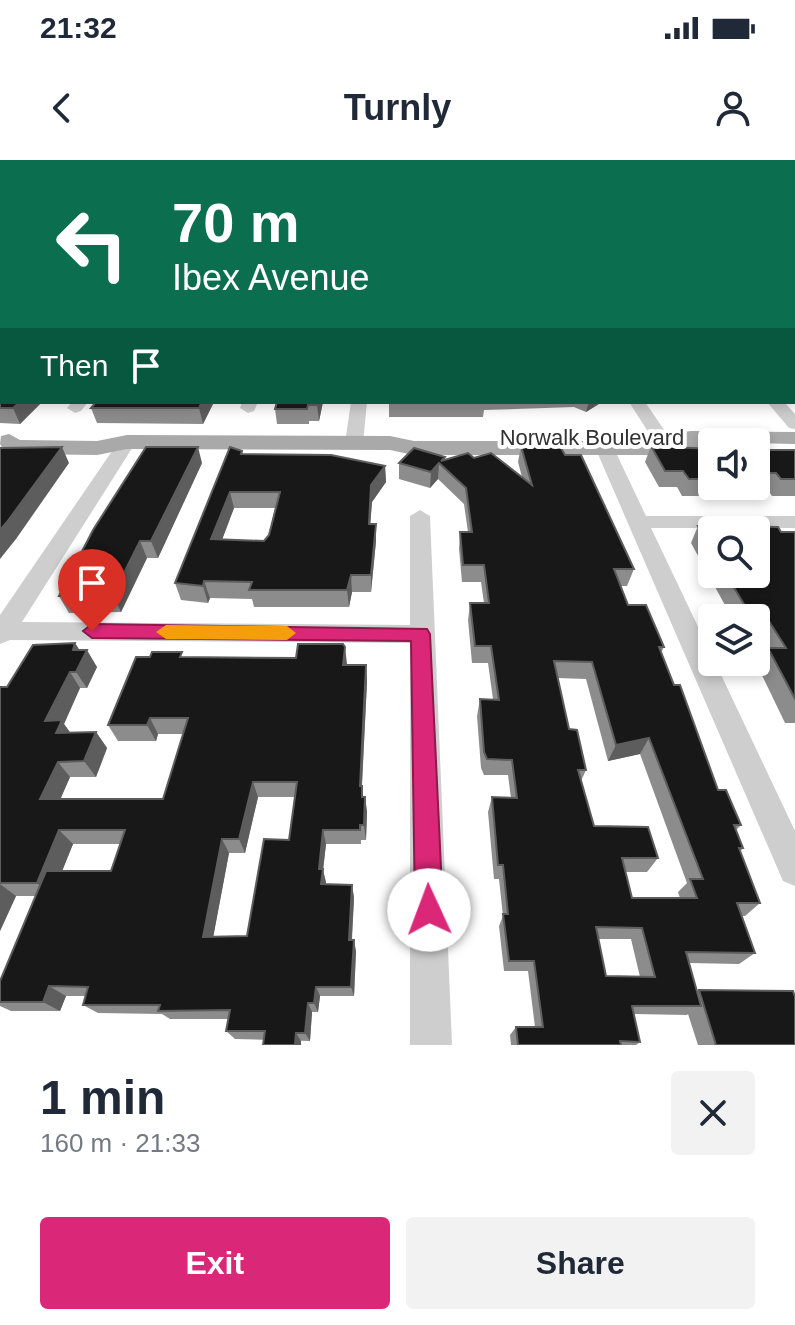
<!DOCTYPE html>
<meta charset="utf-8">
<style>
:root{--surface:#fff;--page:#f2f2f3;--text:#1f2937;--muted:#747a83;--accent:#db2777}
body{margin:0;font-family:Helvetica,sans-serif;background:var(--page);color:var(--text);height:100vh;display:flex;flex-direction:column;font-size:30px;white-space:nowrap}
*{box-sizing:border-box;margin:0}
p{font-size:26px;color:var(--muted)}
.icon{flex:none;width:44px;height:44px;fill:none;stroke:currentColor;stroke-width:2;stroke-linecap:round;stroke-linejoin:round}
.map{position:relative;height:885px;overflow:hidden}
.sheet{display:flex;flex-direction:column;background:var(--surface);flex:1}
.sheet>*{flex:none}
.banner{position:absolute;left:0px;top:0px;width:796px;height:244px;box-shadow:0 4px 12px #0003;background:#0b6e4f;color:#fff;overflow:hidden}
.controls{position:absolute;left:698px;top:268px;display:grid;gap:16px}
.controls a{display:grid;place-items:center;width:72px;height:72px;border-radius:8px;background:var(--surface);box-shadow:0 4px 12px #0003;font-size:40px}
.pin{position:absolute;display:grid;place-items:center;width:68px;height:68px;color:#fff;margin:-82px -34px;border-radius:50% 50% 50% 0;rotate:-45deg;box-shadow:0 0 8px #0007}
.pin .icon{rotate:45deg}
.me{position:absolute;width:88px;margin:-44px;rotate:358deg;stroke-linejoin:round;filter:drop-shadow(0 0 6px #0008)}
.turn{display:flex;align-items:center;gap:28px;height:168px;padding:0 40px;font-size:36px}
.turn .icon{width:104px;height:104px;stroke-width:2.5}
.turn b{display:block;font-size:56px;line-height:68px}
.then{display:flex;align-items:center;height:76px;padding:0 40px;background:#0003;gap:16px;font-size:30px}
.round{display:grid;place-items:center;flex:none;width:84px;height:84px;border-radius:8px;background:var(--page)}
.headline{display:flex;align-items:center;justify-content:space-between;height:136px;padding:0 40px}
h1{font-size:48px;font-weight:700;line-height:60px}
.action{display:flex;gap:16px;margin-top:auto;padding:16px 40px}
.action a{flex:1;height:92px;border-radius:8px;background:var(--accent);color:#fff;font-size:32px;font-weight:700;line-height:92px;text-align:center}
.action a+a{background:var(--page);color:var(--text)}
.status{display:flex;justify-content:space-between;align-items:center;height:56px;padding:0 40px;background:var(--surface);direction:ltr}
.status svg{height:22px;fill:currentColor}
header{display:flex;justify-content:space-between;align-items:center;height:104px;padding:0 40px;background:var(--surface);font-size:36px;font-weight:700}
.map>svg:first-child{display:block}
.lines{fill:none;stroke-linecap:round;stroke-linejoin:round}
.minor{fill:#cecece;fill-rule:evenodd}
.major{fill:#a9a9a9;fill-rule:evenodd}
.wall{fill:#8c8c8c;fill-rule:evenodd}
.shaded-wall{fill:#5d5d5d}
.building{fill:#181818;stroke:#5d5d5d;stroke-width:2;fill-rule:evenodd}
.route{fill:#db2777;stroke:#8e194d;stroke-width:2}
.slow{fill:#f59e0b}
.labels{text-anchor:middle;stroke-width:8;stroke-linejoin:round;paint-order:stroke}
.far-street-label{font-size:22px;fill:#313131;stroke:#fff}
</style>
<div class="status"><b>21:32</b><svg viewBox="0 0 49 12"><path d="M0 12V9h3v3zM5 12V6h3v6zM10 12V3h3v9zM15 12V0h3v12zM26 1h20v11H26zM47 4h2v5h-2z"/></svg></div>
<header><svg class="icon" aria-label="back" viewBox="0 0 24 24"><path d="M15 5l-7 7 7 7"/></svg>Turnly<svg class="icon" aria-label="person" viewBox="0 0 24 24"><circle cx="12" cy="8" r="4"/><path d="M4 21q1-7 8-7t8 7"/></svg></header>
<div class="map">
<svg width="795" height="885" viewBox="0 0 795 885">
<rect width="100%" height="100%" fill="#fff"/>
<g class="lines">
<g class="minor">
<polygon points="2,163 2,172 0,173 0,164"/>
<polygon points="72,242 88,242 81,251 75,253 67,248"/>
<polygon points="242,242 258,242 254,251 248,253 240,248"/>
<polygon points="351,242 367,242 363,283 354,288 345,283"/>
<polygon points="629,242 645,242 669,277 666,281 654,281"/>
<polygon points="767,242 784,242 795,254 795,269 789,268"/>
<polygon points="600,273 609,278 646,356 795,356 795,368 651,368 712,496 712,502 715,502 795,671 795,726 783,721 591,278"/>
<polygon points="127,277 136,282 22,462 410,465 410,356 420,350 430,356 452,885 410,885 410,483 10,480 0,484 0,455 121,278"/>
</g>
<polygon class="major" points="691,271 795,272 795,284 712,282 712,295 414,295 390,290 127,289 97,295 13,294 5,292 0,284 1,276 9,274 20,280 97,281 127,275 390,276 414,281 683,281 680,277 683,272"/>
</g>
<g class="wall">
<polygon points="794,124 795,124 795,241 794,240"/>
<polygon points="0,171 2,242 42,242 20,264 0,263"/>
<polygon points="96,242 214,242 203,264 97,263 91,248"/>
<polygon points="277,242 323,242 319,261 309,261 309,264 277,264 275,249"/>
<polygon points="389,242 602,242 586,252 574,247 484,250 483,257 389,257"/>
<path d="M521,286l113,123 -7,17h-6l7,19 36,42 -3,6 57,137 23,35 -5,5 7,18 -3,4 20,51 -15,13h-4l14,37 -16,11 -50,-1 8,28 2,-1 96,55h-97l-10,-31 -1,1 -53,-1 6,28 -4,3h-125l-1,-10 6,-8h19l-7,-56h-24l-5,-45 4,-10 -4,-37h-5l-6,-67 4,-15 19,1 -3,-23h-24l-3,-7 -4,-52 3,-17h13l-5,-36h-16l-4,-43 2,-17h14l-3,-21h-19l-3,-33 1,-17h8l-4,-28 -26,-25 -8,9 -31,-9v-16l75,-5 48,19 -4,-15zM558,518l28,1 22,82 32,-7 47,129 -9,9 2,6h-48l-7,-26h22l11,-14 -64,-32 -13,-45 5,-11 -17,-41zM598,779h33l9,38 -34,-1z"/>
<polygon points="651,286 712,289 712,326 756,326 756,290 795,290 795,336 772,336 767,329 729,329 725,336 682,336 677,327 659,327 645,302"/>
<path d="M242,291l1,3 142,12 1,16 -14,20 -2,22 6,17 -5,51h-19l-3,15h-95l-2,-8 -42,-1 -2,5 -27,-3 -6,-17zM234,348h41l-6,27 -5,6 -42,-2z"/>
<polygon points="202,303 158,398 147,398 121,452 69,453 59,436"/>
<path d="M698,366l97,6v191h-10l-28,-58 9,-13 -10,-17v-17h-24l-41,-75zM712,370l44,44h-44z"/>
<path d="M75,483l4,7 18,17 -10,21h-7l-16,36 6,8h26l11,16 -11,29h-26l-10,22h103l20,-65h-25l-2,7h-38l-10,-16 76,-68 182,8 1,17 -5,104 1,11h2l2,15 -1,28h-5v4h-35l-3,26 3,14 26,1 2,13 -2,42 4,11 -2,45h-34l-2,16h-6l-2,29 -75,-2 -9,-8 3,-12h-59l-8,-5 -64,-1 -15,-8 3,-9h-20l-6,15h-49l-11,-5v-25l36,-85h-20l-16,35v-244h7zM258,637h37l-6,43 -42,96 -34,1 16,-84h16zM73,684h47l-9,27h-49z"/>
</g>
<g class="shaded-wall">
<polygon points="2,128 2,149 0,151 0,130"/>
<polygon points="20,242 42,242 20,264 13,248"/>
<polygon points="202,242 214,242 203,264 199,248"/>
<polygon points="318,242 323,242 319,261 317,245"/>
<polygon points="589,242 602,242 586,252"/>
<polygon points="62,287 69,303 16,379 0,399 0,370"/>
<polygon points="198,287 202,303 158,398 151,381"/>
<polygon points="439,303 438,319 430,328 431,312"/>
<polygon points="385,306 386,322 372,342 369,381 369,364 371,325"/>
<polygon points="230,332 234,348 216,396 211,379"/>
<polygon points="376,364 376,381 371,432 371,415"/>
<polygon points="140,381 147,398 121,452 113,435"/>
<polygon points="351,415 352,432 349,447 347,430"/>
<polygon points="204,421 210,438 208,443 203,426"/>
<polygon points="75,483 84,497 87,490 97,507 87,528 76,512 73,490"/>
<polygon points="345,487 347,504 345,522 343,505"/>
<polygon points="366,505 367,522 361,641 360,626"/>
<polygon points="70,512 80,528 64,564 73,577 68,589 45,561"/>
<polygon points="150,558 158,574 156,581 147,565"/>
<polygon points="96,572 107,588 96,617 84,601"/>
<polygon points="649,578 640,594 608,601 616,585"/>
<polygon points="58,602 70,617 54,654 40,639"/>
<polygon points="253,622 258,637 245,693 239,679"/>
<polygon points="365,637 367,652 366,680 364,665"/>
<polygon points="59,670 73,684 52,736 37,723"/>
<polygon points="323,670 326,684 323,710 326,722 325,737 319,709"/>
<polygon points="222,679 229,693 211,789 203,777"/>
<polygon points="0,724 16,736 0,771"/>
<polygon points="352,725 354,738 351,791 349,780"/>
<polygon points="354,780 356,791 354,836 351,827"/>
<polygon points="49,826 66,836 60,851 43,842"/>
<polygon points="316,827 320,836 318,852 314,843"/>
<polygon points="308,843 312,852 310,881 305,873"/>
<polygon points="296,873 301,881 301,885 295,885"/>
</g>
<g class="building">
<rect x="794" y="124" width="1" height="58"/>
<polygon points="2,169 2,242 20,242 13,248 0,248 0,171"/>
<polygon points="794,191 795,192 795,223 794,222"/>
<polygon points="96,242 202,242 199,248 91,248"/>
<polygon points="277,242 318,242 317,245 308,245 307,249 275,249"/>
<path d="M521,286h39l5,9h16l53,114h-20l14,36h18l18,42h-5l15,38h6l38,105h8l15,35h-7l9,23h-4l21,55h-23l18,50 -69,-1 15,54h-69l8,36 -20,-1 1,4h-103l-2,-18h27l-9,-66h-25l-6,-47h5l-5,-49h-5l-6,-68 25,1 -5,-38 -25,-1 -3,-7 -4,-53 19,1 -8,-54h-16l-5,-43h19l-5,-38h-21l-3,-33h12l-6,-44 -27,-25 -8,9 -32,-9 15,-15 31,9 -4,4 27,-8 6,5 17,-5 41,32zM554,501l38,1 24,83 33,-7 54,141h-13l7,19h-65l-10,-40h36l-10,-31 -54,-1 -16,-56h8l-9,-40 -8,-1zM596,767l46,1 13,49 -49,-1z"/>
<polygon points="651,286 712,289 712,319 689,319 683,311 665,311"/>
<polygon points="62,287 7,362 0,370 0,288"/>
<polygon points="146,287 198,287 151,381 140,381 113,435 59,436 93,370"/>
<path d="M230,287l12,4 -1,3 90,1 54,11 -14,19 -2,39h7l-5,51h-20l-4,15h-98l3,-8 -48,-1 -1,5 -28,-3zM230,332h50l-11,43 -5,6 -53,-2z"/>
<polygon points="756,290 795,290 795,319 781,319 776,313 756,313"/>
<polygon points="698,366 778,367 781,372 795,372 795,539 768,488 786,488 760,447 745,446 726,414 756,414 756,370 712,370 712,390"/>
<path d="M75,483l-2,7h14l-11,22h-6l-25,49 17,-1 -6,13 40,-1 -12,29 -26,1 -18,37h123l25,-81h-38l-3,7h-39l28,-68h14l2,-5h30l-2,5 116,1 2,-14h45l2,3 -2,18h23l-6,121h2v11h3l-1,28h-4v5h-37l-4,39h4l-2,15 31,1 -3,55h5l-3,47h-35l-2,16h-6l-3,30h-9l-1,12h-32l2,-14h-39l4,-21 -72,1 2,-6h-77l5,-18 -39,-1 -6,16h-43v-21l46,-110h65l14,-41h-66l-22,53h-37v-196h7l26,-42zM253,622h44l-8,58 -25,-1 -17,97 -44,1 19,-98h17z"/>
<polygon points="699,830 793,831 795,837 795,885 716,885"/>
</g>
<linearGradient id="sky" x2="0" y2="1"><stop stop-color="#9dc7ea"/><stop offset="0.5" stop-color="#fff"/><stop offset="1" stop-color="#fff" stop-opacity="0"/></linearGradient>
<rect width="795" height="248" fill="url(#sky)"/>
<polygon class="route" points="92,464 427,469 430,474 443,750 439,760 429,764 419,760 415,750 411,481 92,478 83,471"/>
<polygon class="slow" points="166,465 287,466 296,473 287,480 166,479 156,472"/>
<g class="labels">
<g class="far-street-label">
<text x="592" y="285">Norwalk Boulevard</text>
</g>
</g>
</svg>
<div class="controls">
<a><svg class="icon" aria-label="sound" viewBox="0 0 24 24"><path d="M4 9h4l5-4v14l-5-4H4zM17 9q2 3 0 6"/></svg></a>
<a><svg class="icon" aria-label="search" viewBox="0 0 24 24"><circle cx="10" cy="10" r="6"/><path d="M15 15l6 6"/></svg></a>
<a><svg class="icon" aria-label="layers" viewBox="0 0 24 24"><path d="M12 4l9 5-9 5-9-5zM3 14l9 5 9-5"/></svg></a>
</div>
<div class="pin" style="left:92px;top:471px;background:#d93025"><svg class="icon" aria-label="arrive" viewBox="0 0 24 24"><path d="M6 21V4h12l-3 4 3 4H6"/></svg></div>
<svg class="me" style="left:429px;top:750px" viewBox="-20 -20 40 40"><circle r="19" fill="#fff"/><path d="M0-13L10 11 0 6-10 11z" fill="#db2777"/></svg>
<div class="banner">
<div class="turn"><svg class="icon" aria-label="left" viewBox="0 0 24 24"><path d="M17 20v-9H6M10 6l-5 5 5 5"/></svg><div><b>70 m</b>Ibex Avenue</div></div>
<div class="then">Then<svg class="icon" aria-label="arrive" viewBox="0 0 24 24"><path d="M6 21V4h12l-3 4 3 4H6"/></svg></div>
</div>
</div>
<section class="sheet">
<div class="headline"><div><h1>1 min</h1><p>160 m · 21:33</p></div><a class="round"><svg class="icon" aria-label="close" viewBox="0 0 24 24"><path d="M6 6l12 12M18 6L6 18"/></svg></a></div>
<div class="action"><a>Exit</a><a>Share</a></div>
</section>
